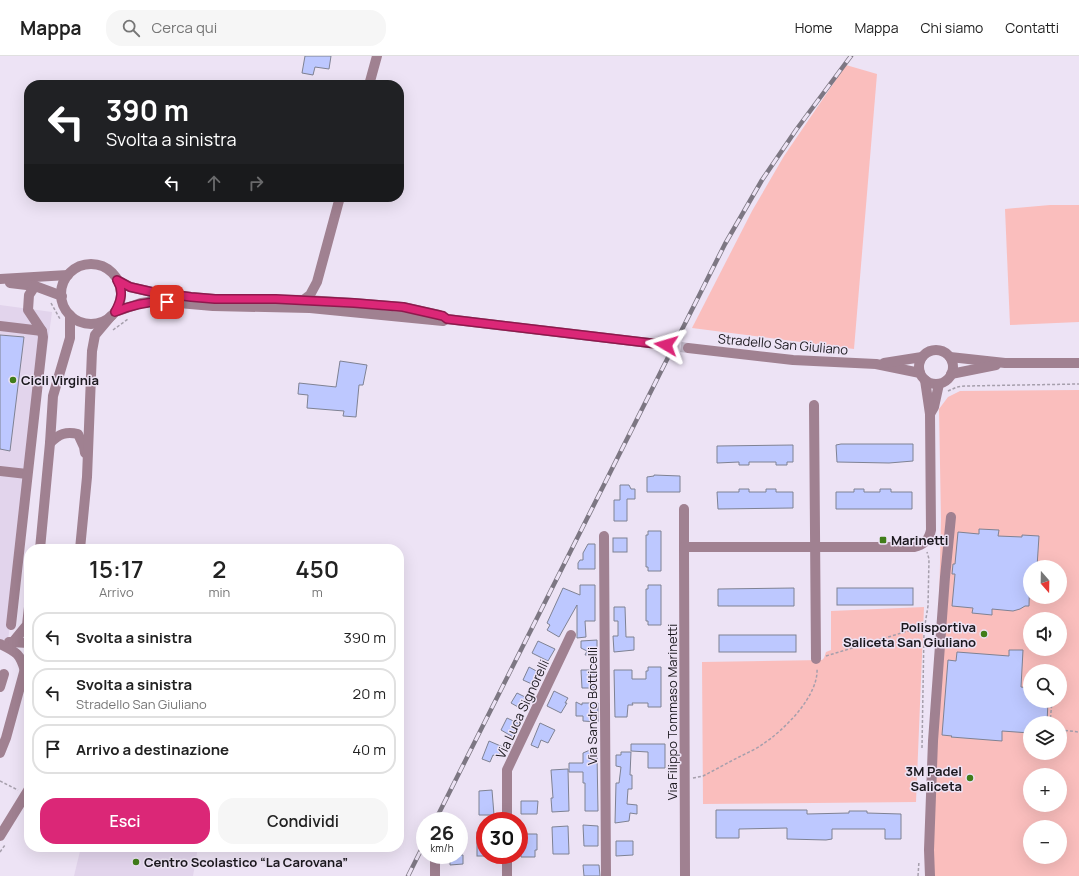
<!DOCTYPE html>
<html lang="it">
<meta charset="utf-8">
<style>
:root{--surface:#fff;--page:#f6f6f6;--text:#222;--muted:#767676;--line:#e0e0e0;--accent:#db2777}
body{margin:0;font-family:Manrope,sans-serif;background:var(--page);color:var(--text);height:100vh;display:flex;flex-direction:column;font-size:15px;white-space:nowrap}
*{box-sizing:border-box;margin:0}
p{font-size:13px;color:var(--muted)}
.icon{flex:none;width:22px;height:22px;fill:none;stroke:currentColor;stroke-width:2;stroke-linecap:round;stroke-linejoin:round}
.map{position:relative;flex:1;overflow:hidden}
.panel{position:absolute;left:24px;top:488px;width:380px;height:308px;display:flex;flex-direction:column;background:var(--surface);border-radius:16px;box-shadow:0 4px 16px #0002}
.panel>*{flex:none}
.hud{position:absolute;left:24px;top:24px;width:380px;height:122px;border-radius:16px;box-shadow:0 4px 16px #0002;background:#202124;color:#fff;overflow:hidden}
.needle{width:26px;rotate:160deg}
.buttons{position:absolute;left:1023px;top:504px;display:grid;gap:8px}
.buttons a{display:grid;place-items:center;width:44px;height:44px;border-radius:50%;background:var(--surface);box-shadow:0 4px 16px #0002;font-size:20px}
.speed{position:absolute;left:416px;top:756px;display:flex;gap:8px;font-size:20px;font-weight:700;text-align:center}
.speed>*{display:grid;place-content:center;width:52px;height:52px;border-radius:50%;background:var(--surface);box-shadow:0 4px 16px #0002;line-height:1}
.speed small{font-size:10px;font-weight:400}
.speed .limit{border:6px solid #d22;background:#fff;color:#111}
.pin{position:absolute;display:grid;place-items:center;width:34px;height:34px;color:#fff;margin:-17px;border-radius:8px;box-shadow:0 2px 6px #0006}
.me{position:absolute;width:44px;margin:-22px;rotate:277deg;stroke-linejoin:round;filter:drop-shadow(0 0 3px #0008)}
.turn{display:flex;align-items:center;gap:14px;height:84px;padding:0 16px;font-size:18px}
.turn .icon{width:52px;height:52px;stroke-width:2.5}
.turn b{display:block;font-size:28px;line-height:34px}
.lanes{display:flex;align-items:center;height:38px;padding:0 16px;background:#0003;justify-content:center;gap:20px;direction:ltr}
.lanes .off{opacity:.35}
.eta{display:flex;justify-content:space-evenly;align-items:center;height:68px;text-align:center}
.eta b{font-size:24px;font-weight:600;line-height:28px}
.primary-button{display:flex;gap:8px;margin-top:auto;padding:8px 16px}
.primary-button a{flex:1;height:46px;border-radius:16px;background:var(--accent);color:#fff;font-size:16px;font-weight:600;line-height:46px;text-align:center}
.primary-button a+a{background:var(--page);color:var(--text)}
ul{padding:0;list-style:none}
li{display:flex;align-items:center;gap:12px;height:50px;margin:0 8px 6px;padding:0 8px;border:2px solid var(--line);border-radius:16px}
li div{flex:1}
li b{display:block;font-size:15px}
li em{font-style:normal}
header{display:flex;align-items:center;gap:24px;box-sizing:border-box;height:56px;padding:0 20px;background:var(--surface);border-bottom:1px solid var(--line)}
header strong{font-size:19px}
nav{display:flex;gap:22px;margin-inline-start:auto;font-size:14px}
.search{width:280px;height:36px;background:var(--page);display:flex;align-items:center;gap:10px;box-sizing:border-box;padding:0 14px;border-radius:16px;color:var(--muted);font-size:15px}
.map>svg:first-child{display:block}
.built{fill:#e2d4ec}
.green{fill:#fabebd;fill-rule:evenodd}
.building{fill:#bdc8ff;stroke:#7f8293}
.lines{fill:none;stroke-linecap:round;stroke-linejoin:round}
.minor-tunnel{stroke:#c3baca;stroke-width:10;stroke-dasharray:10 5;stroke-linecap:butt}
.path{stroke:#a69fac;stroke-width:1.5;stroke-dasharray:3 2;stroke-linecap:butt}
.minor{stroke:#a08191;stroke-width:10}
.rail-casing{stroke:#7d7783;stroke-width:4.5}
.rail{stroke:#ede3f5;stroke-width:3;stroke-dasharray:9;stroke-linecap:butt}
.route-casing{stroke:#8e194d;stroke-width:10}
.route{stroke:#db2777;stroke-width:7}
.poi-dot{fill:#407d1a;stroke:#ede3f5;stroke-width:1.5}
.labels{text-anchor:middle;stroke-width:3;stroke-linejoin:round;paint-order:stroke}
.street-label{font-size:13px;fill:#1b181e;stroke:#ede3f5}
.poi-label{font-size:13px;font-weight:bold;fill:#1b181e;stroke:#ede3f5;text-anchor:start}
</style>
<header>
<strong>Mappa</strong>
<div class="search"><svg class="icon" aria-label="search" viewBox="0 0 24 24"><circle cx="10" cy="10" r="6"/><path d="M15 15l6 6"/></svg>Cerca qui</div>
<nav><a>Home</a><a>Mappa</a><a>Chi siamo</a><a>Contatti</a></nav>
</header>
<div class="map">
<svg width="1079" height="820" viewBox="0 0 1079 820">
<rect width="100%" height="100%" fill="#ede3f5"/>
<g class="built">
<polygon points="0,249 52,256 8,584 0,584"/>
<polygon points="81,791 198,791 193,820 74,820"/>
</g>
<g class="green">
<polygon points="846,9 877,18 854,293 692,272 752,155 784,100"/>
<polygon points="1050,149 1079,149 1079,266 1010,269 1005,153"/>
<path d="M1079,334v486h-146l8,-357 -2,-110 9,-12 12,-6zM1030,511h30v30h-30zM1030,563h30v30h-30zM1030,615h30v30h-30zM1030,667h30v30h-30zM1030,719h30v30h-30zM1030,771h30v30h-30z"/>
<polygon points="924,551 916,746 703,748 702,606 822,604 824,602 826,596 831,594 831,555"/>
</g>
<g class="building">
<polygon points="305,0 331,0 329,13 315,11 313,19 302,17"/>
<polygon points="0,279 24,281 10,395 0,393"/>
<polygon points="340,305 367,309 363,329 359,329 356,361 343,360 344,355 307,352 308,339 298,338 299,327 336,331"/>
<polygon points="841,388 913,388 913,405 889,407 837,406 836,389"/>
<polygon points="793,389 793,406 787,406 787,409 776,409 776,406 749,406 749,409 739,409 739,406 717,407 717,390"/>
<polygon points="654,419 680,420 680,436 647,436 647,421 654,420"/>
<polygon points="620,429 629,429 631,433 635,433 635,443 627,443 627,465 614,465 614,444 620,444"/>
<polygon points="739,433 749,433 749,436 766,436 766,433 776,433 776,436 793,436 793,452 718,453 717,436 739,436"/>
<polygon points="854,433 864,433 864,436 880,436 880,433 891,433 891,436 912,436 912,453 836,453 836,436 854,436"/>
<polygon points="979,473 999,474 998,480 1022,481 1022,479 1039,480 1037,511 1030,511 1029,550 1025,550 1020,553 1013,555 992,553 992,559 972,557 973,552 952,550 955,518 952,518 953,508 955,508 958,476 979,478"/>
<polygon points="648,475 661,475 661,515 648,515 648,511 646,511 646,479 648,479"/>
<rect x="613" y="482" width="14" height="14"/>
<polygon points="588,488 595,488 595,513 578,513 578,507 580,504 583,504 583,497"/>
<polygon points="580,529 595,529 595,565 585,565 586,581 577,582 577,549 559,581 547,574 550,569 547,567 563,532 580,539"/>
<polygon points="648,529 661,529 661,569 648,569 648,565 646,565 646,533 648,533"/>
<polygon points="794,532 794,550 718,550 718,533"/>
<rect x="837" y="532" width="76" height="17"/>
<polygon points="614,551 625,551 626,581 634,581 634,594 614,596 613,580 618,580 618,565 614,565"/>
<rect x="719" y="579" width="77" height="17"/>
<polygon points="597,584 597,599 585,599 587,595 581,592 581,585"/>
<polygon points="538,585 555,593 548,605 532,597"/>
<polygon points="1009,594 1023,594 1021,631 1030,632 1030,645 1048,645 1047,667 1030,667 1030,677 1002,675 1002,685 951,681 952,680 942,679 948,604 956,605 957,596 1009,600"/>
<polygon points="529,611 540,617 534,629 523,624"/>
<polygon points="648,611 661,611 661,651 648,651 648,647 632,647 633,649 628,649 627,661 615,661 614,614 632,614 632,623 646,623 646,615 648,615"/>
<polygon points="581,614 594,614 595,632 582,632"/>
<polygon points="554,635 568,642 565,647 567,647 561,657 547,650"/>
<polygon points="517,637 531,644 525,655 511,647"/>
<polygon points="576,646 582,649 582,647 598,647 598,666 583,665 583,660 576,660"/>
<polygon points="507,662 520,668 513,681 501,674"/>
<polygon points="540,667 555,674 548,687 541,684 538,692 531,689"/>
<polygon points="489,685 503,691 498,701 493,699 490,706 482,703"/>
<polygon points="631,688 665,688 665,712 648,712 648,696 631,695"/>
<polygon points="590,694 591,700 597,697 598,755 585,755 585,727 583,727 583,716 569,716 569,707 583,707 583,697"/>
<polygon points="621,696 631,696 630,719 632,719 632,733 628,733 627,748 637,749 637,758 630,757 629,765 615,767 616,727 619,727 621,711 616,710 616,699 621,699"/>
<polygon points="568,713 569,755 552,756 551,742 553,742 551,714"/>
<polygon points="492,734 494,759 479,759 479,735"/>
<polygon points="521,745 538,745 537,758 521,758"/>
<polygon points="716,754 807,754 807,758 849,757 849,755 867,755 867,757 901,758 901,783 885,783 885,773 832,773 832,783 826,784 787,783 787,772 739,773 739,782 716,782"/>
<polygon points="583,769 598,770 598,790 584,790"/>
<polygon points="568,770 569,798 553,798 552,771"/>
<rect x="477" y="776" width="8" height="24"/>
<polygon points="521,778 537,778 537,794 535,794 535,801 521,801"/>
<polygon points="616,785 633,785 633,799 616,800"/>
<polygon points="450,799 463,799 463,808 450,809"/>
<polygon points="583,809 599,809 600,820 584,820"/>
</g>
<g class="lines">
<polyline class="minor-tunnel" points="666,289 688,292"/>
<g class="path">
<polyline points="51,247 60,263"/>
<polyline points="113,274 128,263"/>
<polyline points="948,335 957,331 965,330 1079,328"/>
<polyline points="826,600 908,575 924,575"/>
<polyline points="1050,667 1052,645"/>
<polyline points="1060,674 1079,676"/>
<polyline points="922,692 924,575 928,550 929,503 927,496"/>
<path d="M693,722l10,-2c12,-6 24,-13 36,-19 8,-4 17,-8 24,-13 21,-14 56,-48 54,-76"/>
<polyline points="0,725 18,734"/>
<polyline points="0,796 5,789"/>
<polyline points="918,820 919,805"/>
</g>
<g class="minor">
<polyline points="369,29 377,0"/>
<circle cx="91" cy="238" r="30"/>
<polyline points="0,223 68,219"/>
<polyline points="117,224 130,231 152,236 191,241 215,243 305,244 354,247 403,251 439,259"/>
<polyline points="10,227 35,230 62,240"/>
<polyline points="302,245 310,239 317,226 340,141"/>
<polyline points="115,256 141,247 156,245 213,250 310,252 443,265 447,263 666,289"/>
<polyline points="0,270 42,275"/>
<polyline points="688,292 793,304 876,308 920,317"/>
<circle cx="936" cy="311" r="17"/>
<polyline points="950,301 1005,307 1079,307"/>
<polyline points="884,307 922,301"/>
<polyline points="951,318 996,309"/>
<polyline points="814,349 816,603"/>
<polyline points="930,358 934,351 939,328"/>
<path d="M50,387c9,-9 16,-12 28,-9l6,13 1,6"/>
<polyline points="0,415 27,418"/>
<polyline points="604,480 606,820"/>
<polyline points="684,491 684,453"/>
<polyline points="40,493 50,387 53,340 70,282 70,259"/>
<polyline points="80,493 87,421 92,295 95,279 111,260"/>
<polyline points="11,569 43,281 42,275 28,254 29,239 35,230"/>
<polyline points="9,586 29,587"/>
<polyline points="13,586 27,569 29,551"/>
<path d="M0,588c16,8 20,9 25,27"/>
<polyline points="0,631 4,618"/>
<polyline points="0,697 6,682 29,598"/>
<polyline points="507,765 507,714 571,579"/>
<polyline points="0,780 29,733"/>
<polyline points="435,799 435,820"/>
<polyline points="507,820 507,799"/>
<path d="M685,820l-1,-329h230c10,-2 15,-7 17,-17l-1,-116 -5,-34"/>
<polyline points="930,820 929,794 933,685 945,521 951,461"/>
</g>
<defs>
<g id="rail">
<polyline points="435,765 725,188 762,124 796,74 851,0"/>
<polyline points="408,820 425,786"/>
</g>
</defs>
<use href="#rail" class="rail-casing"/>
<use href="#rail" class="rail"/>
</g>
<g class="lines">
<defs>
<path id="route" d="M167,246c-19,-1 -35,3 -52,10 6,-11 9,-21 2,-32l13,7 22,5 39,5 24,2h61l78,4 49,4 40,9 4,3 219,26"/>
</defs>
<use href="#route" class="route-casing"/>
<use href="#route" class="route"/>
</g>
<g class="poi-dot">
<circle cx="13" cy="324" r="4"/>
<rect x="879" y="480" width="8" height="8" rx="2"/>
<circle cx="984" cy="578" r="4"/>
<circle cx="970" cy="722" r="4"/>
<circle cx="136" cy="806" r="4"/>
</g>
<g class="labels">
<g class="street-label">
<text transform="translate(783 288) rotate(5)" y="5">Stradello San Giuliano</text>
<text transform="translate(592 650) rotate(-90)" y="5">Via Sandro Botticelli</text>
<text transform="translate(522 653) rotate(-65)" y="5">Via Luca Signorelli</text>
<text transform="translate(672 656) rotate(-90)" y="5">Via Filippo Tommaso Marinetti</text>
</g>
<g class="poi-label">
<text x="21" y="329">Cicli Virginia</text>
<text x="891" y="489">Marinetti</text>
<text x="976" y="576" text-anchor="end">Polisportiva<tspan x="976" dy="15">Saliceta San Giuliano</tspan></text>
<text x="962" y="720" text-anchor="end">3M Padel<tspan x="962" dy="15">Saliceta</tspan></text>
<text x="144" y="811">Centro Scolastico “La Carovana”</text>
</g>
</g>
</svg>
<div class="buttons">
<a><svg class="needle" viewBox="-14 -14 28 28"><path d="M0-13l5 13h-10z" fill="#e53935"/><path d="M0 13l5-13h-10z" fill="#767676"/></svg></a>
<a><svg class="icon" aria-label="sound" viewBox="0 0 24 24"><path d="M4 9h4l5-4v14l-5-4H4zM17 9q2 3 0 6"/></svg></a>
<a><svg class="icon" aria-label="search" viewBox="0 0 24 24"><circle cx="10" cy="10" r="6"/><path d="M15 15l6 6"/></svg></a>
<a><svg class="icon" aria-label="layers" viewBox="0 0 24 24"><path d="M12 4l9 5-9 5-9-5zM3 14l9 5 9-5"/></svg></a>
<a>+</a>
<a>−</a>
</div>
<div class="speed"><div>26<small>km/h</small></div><div class="limit">30</div></div>
<div class="pin" style="left:167px;top:246px;background:#d93025"><svg class="icon" aria-label="arrive" viewBox="0 0 24 24"><path d="M6 21V4h12l-3 4 3 4H6"/></svg></div>
<svg class="me" style="left:666px;top:289px" viewBox="-20 -20 40 40"><path d="M0-17L14 15 0 8-14 15z" fill="#db2777" stroke="#fff" stroke-width="4"/></svg>
<div class="hud">
<div class="turn"><svg class="icon" aria-label="left" viewBox="0 0 24 24"><path d="M17 20v-9H6M10 6l-5 5 5 5"/></svg><div><b>390 m</b>Svolta a sinistra</div></div>
<div class="lanes"><svg class="icon" aria-label="left" viewBox="0 0 24 24"><path d="M17 20v-9H6M10 6l-5 5 5 5"/></svg><svg class="icon off" aria-label="ahead" viewBox="0 0 24 24"><path d="M12 20V5M6 11l6-6 6 6"/></svg><svg class="icon off" aria-label="right" viewBox="0 0 24 24"><path d="M7 20v-9h11M14 6l5 5-5 5"/></svg></div>
</div>
<section class="panel">
<div class="eta">
<div><b>15:17</b><p>Arrivo</p></div>
<div><b>2</b><p>min</p></div>
<div><b>450</b><p>m</p></div>
</div>
<ul>
<li><svg class="icon" aria-label="left" viewBox="0 0 24 24"><path d="M17 20v-9H6M10 6l-5 5 5 5"/></svg><div><b>Svolta a sinistra</b></div><em>390 m</em></li>
<li><svg class="icon" aria-label="left" viewBox="0 0 24 24"><path d="M17 20v-9H6M10 6l-5 5 5 5"/></svg><div><b>Svolta a sinistra</b><p>Stradello San Giuliano</p></div><em>20 m</em></li>
<li><svg class="icon" aria-label="arrive" viewBox="0 0 24 24"><path d="M6 21V4h12l-3 4 3 4H6"/></svg><div><b>Arrivo a destinazione</b></div><em>40 m</em></li>
</ul>
<div class="primary-button"><a>Esci</a><a>Condividi</a></div>
</section>
</div>
